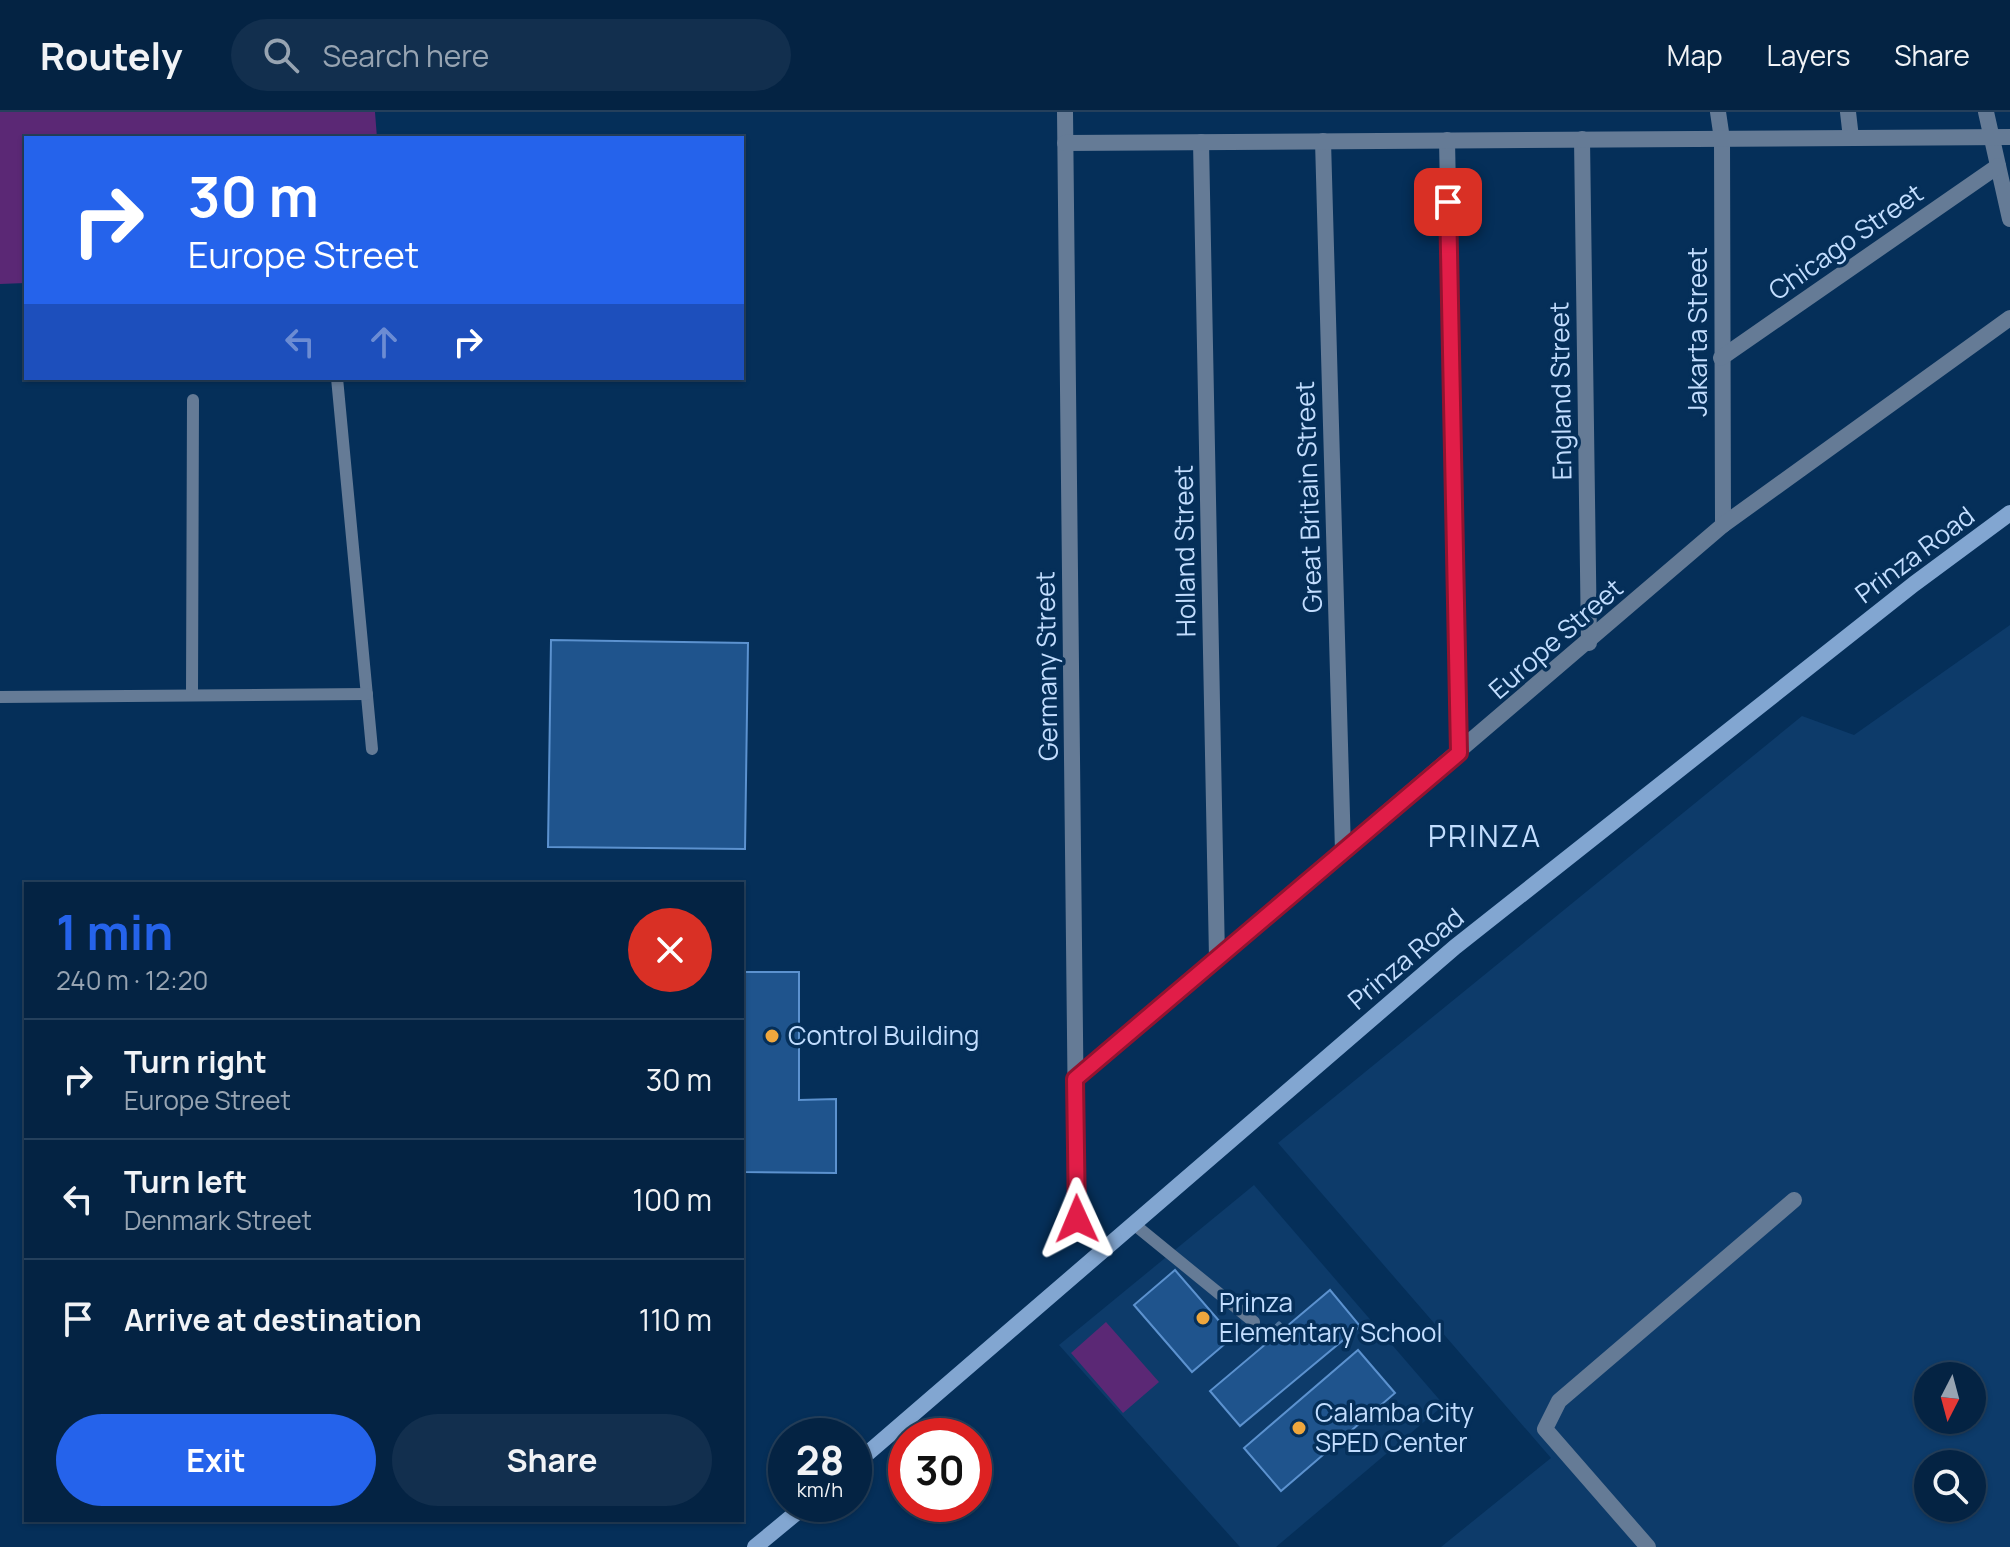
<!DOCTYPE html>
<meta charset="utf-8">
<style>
:root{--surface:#042343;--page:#122f4e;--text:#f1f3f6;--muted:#97a4b2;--line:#25405c;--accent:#2563eb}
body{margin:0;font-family:Manrope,sans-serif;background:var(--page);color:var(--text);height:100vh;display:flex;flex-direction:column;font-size:30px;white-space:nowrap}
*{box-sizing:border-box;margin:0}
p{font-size:26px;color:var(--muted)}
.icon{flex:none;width:44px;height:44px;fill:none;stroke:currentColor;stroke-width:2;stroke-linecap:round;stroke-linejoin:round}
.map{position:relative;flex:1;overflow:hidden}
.side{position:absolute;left:24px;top:770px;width:720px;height:640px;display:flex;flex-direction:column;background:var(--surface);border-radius:0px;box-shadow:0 2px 6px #0004,0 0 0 2px var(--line)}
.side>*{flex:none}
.top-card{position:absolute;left:24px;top:24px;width:720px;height:244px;border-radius:0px;box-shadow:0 2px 6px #0004,0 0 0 2px var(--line);background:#2563eb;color:#fff;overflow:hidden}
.needle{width:52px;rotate:186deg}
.fabs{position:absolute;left:1914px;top:1250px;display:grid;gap:16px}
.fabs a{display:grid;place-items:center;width:72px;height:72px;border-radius:50%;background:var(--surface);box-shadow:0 2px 6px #0004,0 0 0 2px var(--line);font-size:40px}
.speed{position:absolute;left:768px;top:1306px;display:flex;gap:16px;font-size:40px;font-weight:700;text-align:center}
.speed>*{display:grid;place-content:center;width:104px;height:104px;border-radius:50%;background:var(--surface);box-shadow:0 2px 6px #0004,0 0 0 2px var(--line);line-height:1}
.speed small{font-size:20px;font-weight:400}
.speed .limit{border:12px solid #d22;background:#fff;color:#111}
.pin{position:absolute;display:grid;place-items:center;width:68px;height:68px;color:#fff;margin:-34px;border-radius:16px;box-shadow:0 4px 12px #0006}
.me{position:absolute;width:88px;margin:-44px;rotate:359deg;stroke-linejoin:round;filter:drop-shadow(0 0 6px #0008)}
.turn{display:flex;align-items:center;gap:28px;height:168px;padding:0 32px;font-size:36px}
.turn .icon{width:104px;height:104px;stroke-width:2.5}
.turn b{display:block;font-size:56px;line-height:68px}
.lanes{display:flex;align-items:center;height:76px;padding:0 32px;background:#0003;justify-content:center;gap:40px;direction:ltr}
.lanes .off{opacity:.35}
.round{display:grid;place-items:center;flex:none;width:84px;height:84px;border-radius:42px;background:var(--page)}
.summary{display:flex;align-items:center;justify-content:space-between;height:136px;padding:0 32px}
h1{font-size:48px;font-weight:700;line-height:60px;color:var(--accent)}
.button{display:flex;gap:16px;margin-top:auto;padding:16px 32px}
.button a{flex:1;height:92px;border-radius:48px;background:var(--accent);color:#fff;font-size:32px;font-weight:700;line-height:92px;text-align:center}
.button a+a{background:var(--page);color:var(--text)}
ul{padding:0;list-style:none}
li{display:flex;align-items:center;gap:24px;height:120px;padding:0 32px;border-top:2px solid var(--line)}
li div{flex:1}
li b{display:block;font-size:30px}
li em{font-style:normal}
header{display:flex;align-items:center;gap:48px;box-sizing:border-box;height:112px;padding:0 40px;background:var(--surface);border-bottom:2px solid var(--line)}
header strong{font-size:38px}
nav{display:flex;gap:44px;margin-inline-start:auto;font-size:28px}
.search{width:560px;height:72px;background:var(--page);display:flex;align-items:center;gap:20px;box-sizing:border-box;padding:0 28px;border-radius:44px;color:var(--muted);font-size:30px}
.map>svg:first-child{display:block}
.built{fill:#0d3b6a;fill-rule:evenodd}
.green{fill:#5b2875}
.building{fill:#1f548d;stroke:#5c92cf;stroke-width:2}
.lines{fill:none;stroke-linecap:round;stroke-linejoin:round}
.path{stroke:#53779d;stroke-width:5;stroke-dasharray:8 4;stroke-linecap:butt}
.lane{stroke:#657b96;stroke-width:12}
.street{stroke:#657b96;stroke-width:16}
.secondary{stroke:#82a6d1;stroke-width:16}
.route-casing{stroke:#92132f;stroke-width:20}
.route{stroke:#e11d48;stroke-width:14}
.poi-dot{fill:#efa73d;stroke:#052f59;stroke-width:3}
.labels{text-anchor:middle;stroke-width:7;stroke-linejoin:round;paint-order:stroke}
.street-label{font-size:26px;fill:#c2ddfe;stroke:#052f59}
.poi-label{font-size:26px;fill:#c2ddfe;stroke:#052f59;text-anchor:start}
.quarter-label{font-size:30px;letter-spacing:2px;fill:#c2ddfe;stroke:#052f59}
</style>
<header>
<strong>Routely</strong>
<div class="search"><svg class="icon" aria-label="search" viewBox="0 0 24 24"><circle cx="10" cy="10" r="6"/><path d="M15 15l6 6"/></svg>Search here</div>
<nav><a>Map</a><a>Layers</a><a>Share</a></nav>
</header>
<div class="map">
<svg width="2010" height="1435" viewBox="0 0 2010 1435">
<rect width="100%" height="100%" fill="#052f59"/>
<g class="built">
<path d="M2010,513v922h-569l110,-89 -273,-315 524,-427 52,19zM1928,1264h44v44h-44zM1928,1352h44v44h-44z"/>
<polygon points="1254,1073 1444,1293 1276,1435 1240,1435 1059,1233"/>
</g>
<g class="green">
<polygon points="0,0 375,0 377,26 26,26 26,171 0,172"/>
<polygon points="1106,1210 1159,1270 1123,1301 1071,1241"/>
</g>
<g class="building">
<polygon points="551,528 748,531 745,737 548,735"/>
<polygon points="745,860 799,860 799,988 836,987 836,1061 744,1060"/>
<polygon points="1175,1158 1233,1225 1192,1260 1134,1193"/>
<polygon points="1330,1178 1360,1214 1240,1314 1210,1279"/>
<polygon points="1358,1238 1395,1281 1281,1379 1244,1336"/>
</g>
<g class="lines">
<polyline class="path" points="1275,1216 1279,1212 1283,1217"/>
<g class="lane">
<polyline points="337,266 372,637"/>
<polyline points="192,583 193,288"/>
<polyline points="0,585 367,582"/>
<polyline points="1135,1113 1254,1210"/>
</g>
<g class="street">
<polyline points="1065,0 1077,1107"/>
<polyline points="1718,0 1722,27 1723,413"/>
<polyline points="1848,0 1851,26"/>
<polyline points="1986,0 2010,107"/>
<polyline points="1582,27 1589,531"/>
<polyline points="1447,28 1459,641"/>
<polyline points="1323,29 1343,739"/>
<polyline points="1201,30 1217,846"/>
<polyline points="1065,31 2010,25"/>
<polyline points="1721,246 1998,54"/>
<polyline points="1075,967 1723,413 2010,206"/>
<polyline points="1648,1435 1545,1317 1559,1289 1794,1088"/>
</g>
<g class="secondary">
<polyline points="854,1353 1455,835 1914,472 2010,401"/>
<polyline points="755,1435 807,1392"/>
</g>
</g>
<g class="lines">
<defs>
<polyline id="route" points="1077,1107 1075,967 1459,641 1448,90"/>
</defs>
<use href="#route" class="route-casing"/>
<use href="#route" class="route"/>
</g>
<g class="poi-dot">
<circle cx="772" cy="924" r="8"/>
<circle cx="1203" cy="1206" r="8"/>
<circle cx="1299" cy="1316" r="8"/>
</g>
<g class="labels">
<g class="street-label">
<text transform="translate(1846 130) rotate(-35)" y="9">Chicago Street</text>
<text transform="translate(1698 220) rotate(-90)" y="9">Jakarta Street</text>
<text transform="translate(1561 279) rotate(-91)" y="9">England Street</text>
<text transform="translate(1309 385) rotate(-92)" y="9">Great Britain Street</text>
<text transform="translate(1185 439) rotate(-91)" y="9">Holland Street</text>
<text transform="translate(1915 443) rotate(-37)" y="9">Prinza Road</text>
<text transform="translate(1556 527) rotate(-41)" y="9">Europe Street</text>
<text transform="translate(1047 554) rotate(-91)" y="9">Germany Street</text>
<text transform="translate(1406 847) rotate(-40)" y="9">Prinza Road</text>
</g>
<g class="poi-label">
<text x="788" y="933">Control Building</text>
<text x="1219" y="1200">Prinza<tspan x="1219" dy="30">Elementary School</tspan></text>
<text x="1315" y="1310">Calamba City<tspan x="1315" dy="30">SPED Center</tspan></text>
</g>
<g class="quarter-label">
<text x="1485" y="735">PRINZA</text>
</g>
</g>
</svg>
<div class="fabs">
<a><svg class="needle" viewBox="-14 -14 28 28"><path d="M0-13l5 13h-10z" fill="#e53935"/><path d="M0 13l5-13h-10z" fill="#97a4b2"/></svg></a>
<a><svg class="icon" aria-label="search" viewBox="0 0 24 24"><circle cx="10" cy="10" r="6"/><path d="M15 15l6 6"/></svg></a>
</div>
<div class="speed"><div>28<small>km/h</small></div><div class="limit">30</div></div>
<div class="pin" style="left:1448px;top:90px;background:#d93025"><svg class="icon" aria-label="arrive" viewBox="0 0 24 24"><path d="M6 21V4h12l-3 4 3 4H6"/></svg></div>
<svg class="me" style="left:1077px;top:1107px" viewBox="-20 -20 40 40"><path d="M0-17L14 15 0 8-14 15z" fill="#e11d48" stroke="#fff" stroke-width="4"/></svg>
<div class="top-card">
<div class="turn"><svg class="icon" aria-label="right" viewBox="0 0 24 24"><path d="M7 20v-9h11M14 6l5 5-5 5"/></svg><div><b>30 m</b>Europe Street</div></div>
<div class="lanes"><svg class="icon off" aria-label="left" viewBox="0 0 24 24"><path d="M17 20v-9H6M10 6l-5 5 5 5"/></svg><svg class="icon off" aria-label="ahead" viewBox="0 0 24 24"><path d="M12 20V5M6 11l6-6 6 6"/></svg><svg class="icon" aria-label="right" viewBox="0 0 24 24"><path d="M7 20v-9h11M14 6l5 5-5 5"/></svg></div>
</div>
<section class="side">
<div class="summary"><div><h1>1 min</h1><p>240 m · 12:20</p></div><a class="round" style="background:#d93025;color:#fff"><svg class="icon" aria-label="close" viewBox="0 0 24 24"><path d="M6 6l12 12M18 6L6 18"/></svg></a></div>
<ul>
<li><svg class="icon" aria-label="right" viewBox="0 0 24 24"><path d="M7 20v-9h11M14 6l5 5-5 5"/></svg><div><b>Turn right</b><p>Europe Street</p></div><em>30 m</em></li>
<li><svg class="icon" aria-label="left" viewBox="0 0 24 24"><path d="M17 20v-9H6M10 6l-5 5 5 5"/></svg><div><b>Turn left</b><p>Denmark Street</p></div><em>100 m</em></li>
<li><svg class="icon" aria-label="arrive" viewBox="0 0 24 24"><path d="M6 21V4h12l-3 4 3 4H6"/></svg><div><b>Arrive at destination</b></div><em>110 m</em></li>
</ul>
<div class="button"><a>Exit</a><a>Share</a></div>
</section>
</div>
